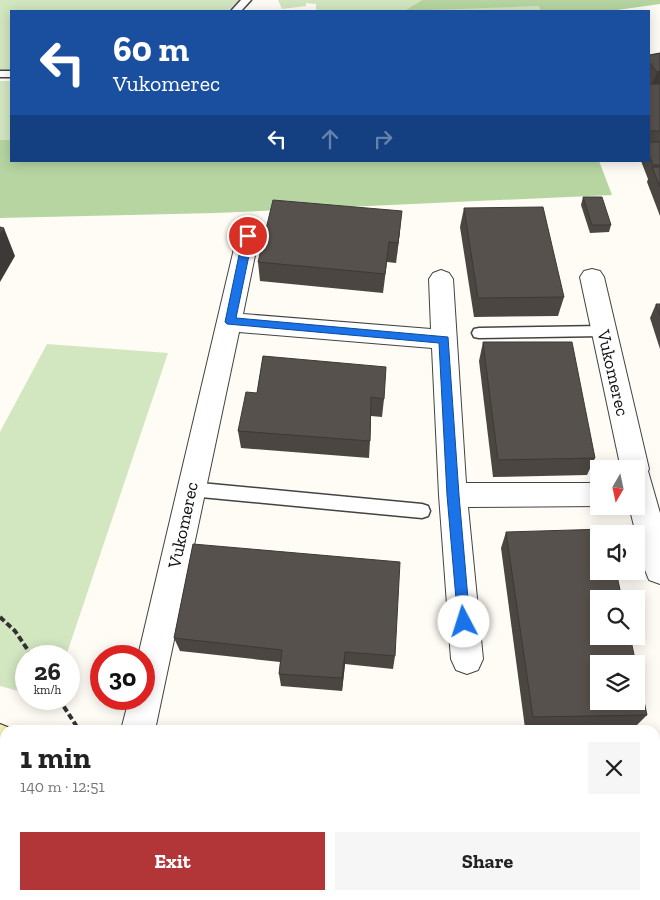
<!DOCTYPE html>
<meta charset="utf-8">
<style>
:root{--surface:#fff;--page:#f6f6f6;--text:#222;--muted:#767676;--accent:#b23537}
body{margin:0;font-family:"Zilla Slab",serif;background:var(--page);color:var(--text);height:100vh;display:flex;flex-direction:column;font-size:19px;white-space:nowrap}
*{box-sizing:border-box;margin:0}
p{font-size:16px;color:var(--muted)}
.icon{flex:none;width:28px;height:28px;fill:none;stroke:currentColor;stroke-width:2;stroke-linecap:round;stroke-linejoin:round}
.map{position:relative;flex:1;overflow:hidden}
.drawer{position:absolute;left:0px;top:725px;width:660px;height:175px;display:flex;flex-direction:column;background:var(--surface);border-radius:15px 15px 0 0;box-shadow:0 2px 12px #0003}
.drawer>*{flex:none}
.hud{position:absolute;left:10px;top:10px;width:640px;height:152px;border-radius:0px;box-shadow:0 2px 12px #0003;background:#1a4fa0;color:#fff;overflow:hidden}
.needle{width:32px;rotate:189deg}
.tools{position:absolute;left:590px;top:460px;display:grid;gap:10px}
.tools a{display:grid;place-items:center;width:55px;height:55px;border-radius:0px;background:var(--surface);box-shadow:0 2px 12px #0003;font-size:25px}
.speed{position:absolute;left:15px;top:645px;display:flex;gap:10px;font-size:25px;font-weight:700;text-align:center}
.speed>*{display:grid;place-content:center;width:65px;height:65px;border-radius:50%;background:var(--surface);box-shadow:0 2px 12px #0003;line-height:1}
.speed small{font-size:12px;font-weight:400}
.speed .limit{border:8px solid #d22;background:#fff;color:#111}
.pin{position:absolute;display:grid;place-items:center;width:42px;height:42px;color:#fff;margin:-21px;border:2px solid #fff;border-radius:50%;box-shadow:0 1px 5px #0007}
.me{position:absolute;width:55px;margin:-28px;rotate:355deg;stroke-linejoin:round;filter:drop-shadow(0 0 4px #0008)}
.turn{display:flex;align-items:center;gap:18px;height:105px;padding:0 20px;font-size:22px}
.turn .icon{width:65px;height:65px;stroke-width:2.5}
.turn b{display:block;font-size:35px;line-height:42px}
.lanes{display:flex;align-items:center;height:48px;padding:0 20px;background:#0003;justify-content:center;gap:25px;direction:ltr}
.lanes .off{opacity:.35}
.round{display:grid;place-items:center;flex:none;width:52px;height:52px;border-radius:0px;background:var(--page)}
.summary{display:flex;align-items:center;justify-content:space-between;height:85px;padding:0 20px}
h1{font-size:30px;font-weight:700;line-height:38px}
.primary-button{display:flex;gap:10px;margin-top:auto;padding:10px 20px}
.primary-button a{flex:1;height:58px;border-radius:0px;background:var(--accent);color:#fff;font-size:20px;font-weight:700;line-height:58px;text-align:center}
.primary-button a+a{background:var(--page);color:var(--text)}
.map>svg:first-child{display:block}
.green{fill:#d2e6c0}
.forest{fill:#b6d5a1}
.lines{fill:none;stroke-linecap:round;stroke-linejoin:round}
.lane-casing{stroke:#434343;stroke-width:3}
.street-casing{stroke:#434343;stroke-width:2}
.secondary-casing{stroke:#323232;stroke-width:2}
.path{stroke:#323232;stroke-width:4;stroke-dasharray:6 3;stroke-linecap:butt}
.lane{fill:#fff;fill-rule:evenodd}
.street{fill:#fff;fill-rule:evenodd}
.secondary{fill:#f7f2b5;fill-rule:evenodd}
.wall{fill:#4b4642}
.shaded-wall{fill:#3d3936}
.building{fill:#57514d;stroke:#3d3936}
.route{fill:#1a73e8;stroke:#114b97}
.labels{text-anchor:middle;stroke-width:5;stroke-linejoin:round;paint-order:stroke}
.street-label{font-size:18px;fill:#101010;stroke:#fff}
</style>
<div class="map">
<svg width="660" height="900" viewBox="0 0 660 900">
<rect width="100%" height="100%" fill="#fefcf4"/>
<g class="green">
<polygon points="0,0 239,0 228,11 11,11 11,70 0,71"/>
<polygon points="278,0 422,0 404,11 316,11 316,4 306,3 306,6 282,9"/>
<polygon points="539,6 540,11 411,11 475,7"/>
<rect x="0" y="81" width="11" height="59"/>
<polygon points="47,344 168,353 66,656 26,656 26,693 0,686 0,432"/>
</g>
<g class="forest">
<polygon points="422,0 660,0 660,4 610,11 540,11 539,6 404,11"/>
<polygon points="0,140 11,140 11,161 599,161 612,195 215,213 0,218"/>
</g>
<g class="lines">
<defs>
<g id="lane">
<polygon points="241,0 251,0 241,11 231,11"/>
<rect x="0" y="71" width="11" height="6"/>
<polygon points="603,326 608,327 610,331 608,335 603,336 479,338 474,337 472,333 474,329 479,328"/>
<polygon points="190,482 422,504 428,506 430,511 428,516 422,518 190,496 185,494 182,489 185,484"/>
</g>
<g id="street">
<polygon points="248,228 256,230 259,236 243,314 431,329 429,279 433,273 441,270 449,273 453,279 466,483 599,483 599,506 602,506 468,507 483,659 478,670 467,674 456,670 451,659 439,495 432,348 239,332 155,730 121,730 129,699 144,699 144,656 138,656 237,236 240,230"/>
<polygon points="592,269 600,271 604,277 649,469 648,471 660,513 660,584 649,580 645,570 629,506 636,506 636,469 621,469 580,277 584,271"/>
<rect x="185" y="895" width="38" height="5"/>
<rect x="543" y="895" width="38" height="5"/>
</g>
<g id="secondary">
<polygon points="0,724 15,730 5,730 5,760 0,758"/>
<polygon points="660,838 660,874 655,875 655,839"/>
</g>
</defs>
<use href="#lane" class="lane-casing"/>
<use href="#street" class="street-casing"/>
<use href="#secondary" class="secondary-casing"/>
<g class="path">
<polyline points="0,617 15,631 32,656"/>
<polyline points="59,699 79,730"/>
<polyline points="0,786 5,788"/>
<polyline points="399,895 436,900"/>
</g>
<use href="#lane" class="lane"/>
<use href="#street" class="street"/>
<use href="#secondary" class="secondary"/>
</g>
<g class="wall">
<polygon points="660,53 660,216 647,182 648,179 641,161 649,161 649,84 650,84 649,82 649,55"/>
<polygon points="583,197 611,225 609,232 590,233 581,205"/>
<polygon points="464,208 564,297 558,316 474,317 460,227"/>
<polygon points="400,231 396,263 387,262 383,293 260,281 258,262"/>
<polygon points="656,304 660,304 660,349 650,318"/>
<polygon points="483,342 595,458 587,475 493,477 479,361"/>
<polygon points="263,356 384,399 382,417 371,416 370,441 369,458 241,448 238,431 257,393"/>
<polygon points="506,532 647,715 636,726 525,728 501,548"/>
<polygon points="193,544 395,656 393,669 345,664 342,691 281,686 279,674 280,662 180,651 174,638"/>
</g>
<g class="shaded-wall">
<polygon points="660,71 660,85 652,86 657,72"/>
<polygon points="402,211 400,231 396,263 398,243"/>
<polygon points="4,228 15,256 0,282 0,234"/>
<polygon points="345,652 345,664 342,691 342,678"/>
<rect x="66" y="895" width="11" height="5"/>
</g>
<g class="building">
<polygon points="660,53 660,71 657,72 649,62 649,55"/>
<rect x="649" y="84" width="11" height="47"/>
<polygon points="649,142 660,142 660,165 653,165 649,154"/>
<polygon points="652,167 660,167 660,187"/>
<polygon points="583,197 602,197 611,225 592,225"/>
<polygon points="273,200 402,211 398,243 389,242 385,274 258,262"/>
<polygon points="543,207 564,297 478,298 464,208"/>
<polygon points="0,227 4,228 0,234"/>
<polygon points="656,304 660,304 660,316"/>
<polygon points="483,342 572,342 595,458 498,460"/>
<polygon points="263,356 386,367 384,399 371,397 370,441 238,431 246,392 257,393"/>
<polygon points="606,529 607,534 599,534 599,571 616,571 622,599 599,599 599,636 630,636 636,664 599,664 599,701 636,701 636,665 647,715 533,717 506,532"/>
<polygon points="193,544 400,562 395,656 345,652 342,678 279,674 282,650 174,638"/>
<polygon points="0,872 5,872 5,895 66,895 66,900 0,900"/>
</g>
<polygon class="route" points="248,233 253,236 236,318 448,337 459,495 470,622 469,627 464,628 459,627 458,622 447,495 439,343 227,324 225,322 243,236"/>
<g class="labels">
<g class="street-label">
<text transform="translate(613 373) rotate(77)" y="6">Vukomerec</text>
<text transform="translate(183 525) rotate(-78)" y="6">Vukomerec</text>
</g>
</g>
</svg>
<div class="tools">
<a><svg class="needle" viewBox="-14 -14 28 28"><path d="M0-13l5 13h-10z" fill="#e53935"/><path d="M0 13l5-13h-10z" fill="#767676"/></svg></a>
<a><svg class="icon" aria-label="sound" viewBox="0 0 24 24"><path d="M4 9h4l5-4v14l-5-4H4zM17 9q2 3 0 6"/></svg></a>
<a><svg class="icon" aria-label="search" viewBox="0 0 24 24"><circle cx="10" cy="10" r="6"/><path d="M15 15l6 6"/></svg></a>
<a><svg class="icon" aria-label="layers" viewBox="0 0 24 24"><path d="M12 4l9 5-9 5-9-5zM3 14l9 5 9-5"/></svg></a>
</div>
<div class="speed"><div>26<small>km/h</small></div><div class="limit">30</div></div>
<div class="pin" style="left:248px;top:236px;background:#d93025"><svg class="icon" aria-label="arrive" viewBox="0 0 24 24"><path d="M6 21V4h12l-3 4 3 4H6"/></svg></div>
<svg class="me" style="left:464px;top:622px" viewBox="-20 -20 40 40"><circle r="19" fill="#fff"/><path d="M0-13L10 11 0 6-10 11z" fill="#1a73e8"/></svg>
<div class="hud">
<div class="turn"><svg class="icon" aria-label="left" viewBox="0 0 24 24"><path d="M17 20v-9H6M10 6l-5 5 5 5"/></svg><div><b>60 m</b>Vukomerec</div></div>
<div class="lanes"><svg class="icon" aria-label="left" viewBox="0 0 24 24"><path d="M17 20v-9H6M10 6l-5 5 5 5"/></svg><svg class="icon off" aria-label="ahead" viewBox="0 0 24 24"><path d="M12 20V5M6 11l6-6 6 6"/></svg><svg class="icon off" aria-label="right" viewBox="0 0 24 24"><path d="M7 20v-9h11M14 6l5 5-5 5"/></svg></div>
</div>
<section class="drawer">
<div class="summary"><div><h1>1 min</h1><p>140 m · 12:51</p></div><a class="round"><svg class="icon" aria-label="close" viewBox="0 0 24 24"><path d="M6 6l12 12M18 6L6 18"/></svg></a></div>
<div class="primary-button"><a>Exit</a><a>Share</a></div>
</section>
</div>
